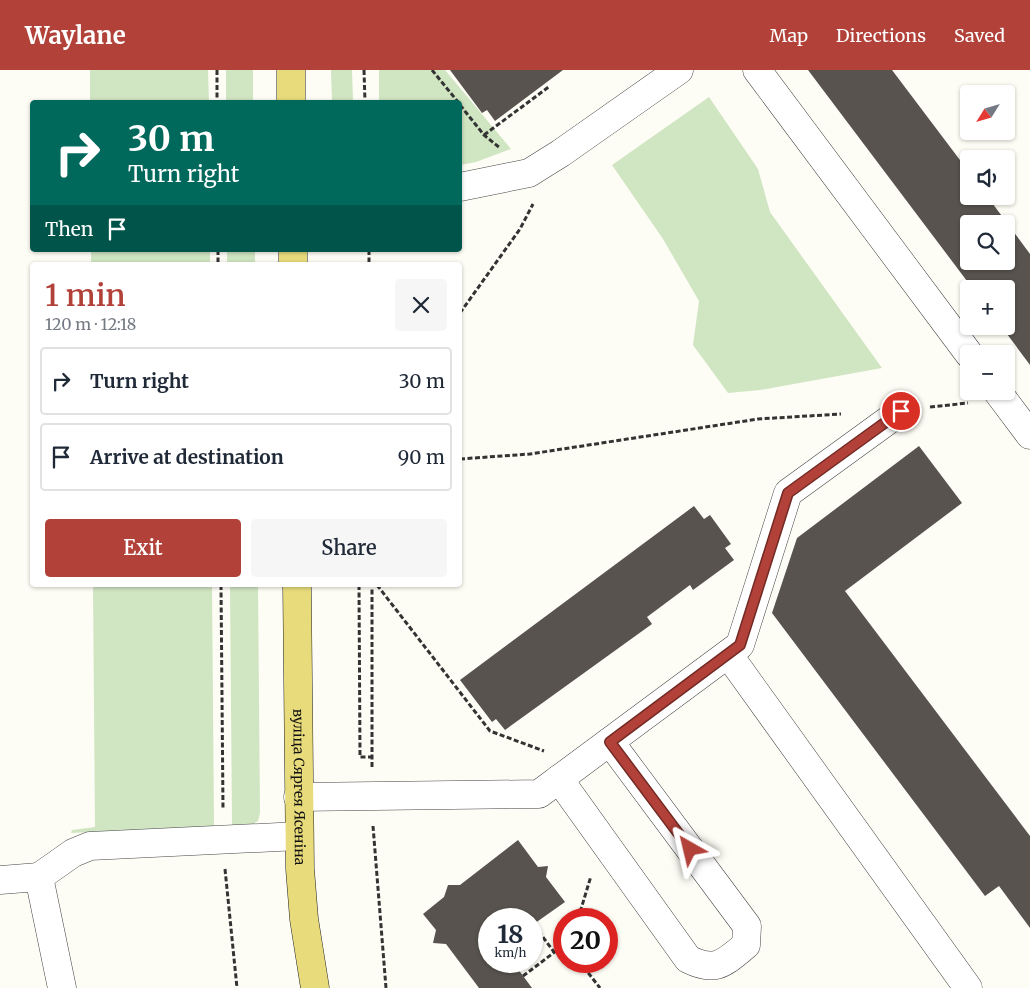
<!DOCTYPE html>
<meta charset="utf-8">
<style>
:root{--surface:#fff;--page:#f6f6f7;--text:#1f2937;--muted:#747a83;--line:#e0e1e3;--accent:#b14139}
body{margin:0;font-family:Merriweather,serif;background:var(--page);color:var(--text);height:100vh;display:flex;flex-direction:column;font-size:19px;white-space:nowrap}
*{box-sizing:border-box;margin:0}
p{font-size:16px;color:var(--muted)}
.icon{flex:none;width:28px;height:28px;fill:none;stroke:currentColor;stroke-width:2;stroke-linecap:round;stroke-linejoin:round}
.map{position:relative;flex:1;overflow:hidden}
.panel{position:absolute;left:30px;top:192px;width:432px;height:325px;display:flex;flex-direction:column;background:var(--surface);border-radius:5px;box-shadow:0 1px 4px #0004}
.panel>*{flex:none}
.banner{position:absolute;left:30px;top:30px;width:432px;height:152px;border-radius:5px;box-shadow:0 1px 4px #0004;background:#00695c;color:#fff;overflow:hidden}
.needle{width:32px;rotate:233deg}
.fabs{position:absolute;left:960px;top:15px;display:grid;gap:10px}
.fabs a{display:grid;place-items:center;width:55px;height:55px;border-radius:5px;background:var(--surface);box-shadow:0 1px 4px #0004;font-size:25px}
.speed{position:absolute;left:478px;top:838px;display:flex;gap:10px;font-size:25px;font-weight:700;text-align:center}
.speed>*{display:grid;place-content:center;width:65px;height:65px;border-radius:50%;background:var(--surface);box-shadow:0 1px 4px #0004;line-height:1}
.speed small{font-size:12px;font-weight:400}
.speed .limit{border:8px solid #d22;background:#fff;color:#111}
.pin{position:absolute;display:grid;place-items:center;width:42px;height:42px;color:#fff;margin:-21px;border:2px solid #fff;border-radius:50%;box-shadow:0 1px 5px #0007}
.me{position:absolute;width:55px;margin:-28px;rotate:323deg;stroke-linejoin:round;filter:drop-shadow(0 0 4px #0008)}
.turn{display:flex;align-items:center;gap:18px;height:105px;padding:0 15px;font-size:22px}
.turn .icon{width:65px;height:65px;stroke-width:2.5}
.turn b{display:block;font-size:35px;line-height:42px}
.then{display:flex;align-items:center;height:48px;padding:0 15px;background:#0003;gap:10px;font-size:19px}
.round{display:grid;place-items:center;flex:none;width:52px;height:52px;border-radius:5px;background:var(--page)}
.summary{display:flex;align-items:center;justify-content:space-between;height:85px;padding:0 15px}
h1{font-size:30px;font-weight:600;line-height:38px;color:var(--accent)}
.action{display:flex;gap:10px;margin-top:auto;padding:10px 15px}
.action a{flex:1;height:58px;border-radius:5px;background:var(--accent);color:#fff;font-size:20px;font-weight:600;line-height:58px;text-align:center}
.action a+a{background:var(--page);color:var(--text)}
ul{padding:0;list-style:none}
li{display:flex;align-items:center;gap:15px;height:68px;margin:0 10px 8px;padding:0 5px;border:2px solid var(--line);border-radius:5px}
li div{flex:1}
li b{display:block;font-size:19px}
li em{font-style:normal}
header{display:flex;align-items:center;gap:30px;box-sizing:border-box;height:70px;padding:0 25px;background:var(--accent);color:#fff}
header strong{font-size:24px}
nav{display:flex;gap:28px;margin-inline-start:auto;font-size:18px}
.map>svg:first-child{display:block}
.green{fill:#d0e5c2}
.building{fill:#58534e;fill-rule:evenodd}
.lines{fill:none;stroke-linecap:round;stroke-linejoin:round}
.minor-casing{stroke:#444;stroke-width:29}
.major-casing{stroke:#222;stroke-width:29}
.path{stroke:#333;stroke-width:3;stroke-dasharray:5 2.5;stroke-linecap:butt}
.minor{stroke:#fff;stroke-width:28}
.major{stroke:#e8db7b;stroke-width:28}
.route-casing{stroke:#732a25;stroke-width:12}
.route{stroke:#b14139;stroke-width:9}
.labels{text-anchor:middle;stroke-width:5;stroke-linejoin:round;paint-order:stroke}
.street-label{font-size:14px;fill:#111;stroke:#fff}
</style>
<header>
<strong>Waylane</strong>
<nav><a>Map</a><a>Directions</a><a>Saved</a></nav>
</header>
<div class="map">
<svg width="1030" height="918" viewBox="0 0 1030 918">
<rect width="100%" height="100%" fill="#fefdf5"/>
<g class="green">
<polygon points="90,0 208,0 209,32 90,32"/>
<rect x="226" y="0" width="27" height="32"/>
<polygon points="331,0 352,0 353,32 332,32"/>
<polygon points="379,0 445,0 511,79 476,92 460,95 460,32 379,32"/>
<polygon points="709,27 758,99 770,142 882,298 760,320 728,323 693,275 699,231 663,169 612,95"/>
<rect x="91" y="180" width="119" height="15"/>
<rect x="227" y="180" width="28" height="15"/>
<polygon points="93,515 212,515 214,756 71,763 72,760 95,757"/>
<polygon points="230,515 258,515 260,743 258,751 253,754 232,755"/>
</g>
<g class="building">
<polygon points="450,0 563,0 495,51 487,40 482,43"/>
<path d="M808,0h84l77,102v24h18l43,58v111l-29,-39h5v-37h-33zM969,154h37v37h-37z"/>
<polygon points="919,376 962,433 845,521 1030,766 1030,858 999,816 985,826 772,543 797,468"/>
<polygon points="694,436 704,449 710,445 731,474 725,478 734,490 693,520 690,515 647,547 652,554 505,660 496,649 492,652 460,610"/>
<polygon points="518,770 538,797 548,796 546,807 565,832 531,856 531,849 489,849 489,891 512,891 532,918 479,918 446,874 433,873 436,860 423,844 444,827 448,815 460,815"/>
</g>
<g class="lines">
<defs>
<g id="minor">
<polyline points="757,0 969,284"/>
<polyline points="460,117 529,103 561,83 679,0"/>
<polyline points="997,321 1030,365"/>
<polyline points="728,584 968,918"/>
<path d="M559,709l129,180c28,14 36,4 58,-14l1,-19 -137,-184"/>
<polyline points="298,727 539,724 740,575 788,423 901,341"/>
<polyline points="39,807 73,783 90,776 299,766"/>
<polyline points="0,810 39,807 62,918"/>
</g>
<g id="major">
<polyline points="291,0 291,32"/>
<polyline points="293,180 293,195"/>
<path id="s1" d="M297,515l3,284 4,50 11,69"/>
</g>
</defs>
<use href="#minor" class="minor-casing"/>
<use href="#major" class="major-casing"/>
<g class="path">
<polyline points="217,0 217,32"/>
<polyline points="364,0 365,32"/>
<polyline points="432,0 458,32"/>
<polyline points="460,35 484,65 500,78"/>
<polyline points="484,65 550,16"/>
<polyline points="218,180 218,195"/>
<polyline points="369,180 369,195"/>
<polyline points="460,243 520,159 533,134"/>
<polyline points="930,337 968,333"/>
<polyline points="460,389 530,384 758,349 841,344"/>
<polyline points="221,515 223,738"/>
<polyline points="359,515 360,687 372,687"/>
<polyline points="377,515 490,661 544,681"/>
<polyline points="372,697 372,515"/>
<polyline points="373,756 386,918"/>
<polyline points="225,799 237,918"/>
<polyline points="578,849 591,806"/>
<polyline points="534,855 554,882"/>
<polyline points="579,891 600,918"/>
<polyline points="523,906 564,875"/>
</g>
<use href="#minor" class="minor"/>
<use href="#major" class="major"/>
</g>
<g class="lines">
<defs>
<polyline id="route" points="690,779 610,672 740,575 788,423 901,341"/>
</defs>
<use href="#route" class="route-casing"/>
<use href="#route" class="route"/>
</g>
<g class="labels">
<g class="street-label">
<text dy="5" stroke="none"><textPath href="#s1" startOffset="202">вуліца Сяргея Ясеніна</textPath></text>
</g>
</g>
</svg>
<div class="fabs">
<a><svg class="needle" viewBox="-14 -14 28 28"><path d="M0-13l5 13h-10z" fill="#e53935"/><path d="M0 13l5-13h-10z" fill="#747a83"/></svg></a>
<a><svg class="icon" aria-label="sound" viewBox="0 0 24 24"><path d="M4 9h4l5-4v14l-5-4H4zM17 9q2 3 0 6"/></svg></a>
<a><svg class="icon" aria-label="search" viewBox="0 0 24 24"><circle cx="10" cy="10" r="6"/><path d="M15 15l6 6"/></svg></a>
<a>+</a>
<a>−</a>
</div>
<div class="speed"><div>18<small>km/h</small></div><div class="limit">20</div></div>
<div class="pin" style="left:901px;top:341px;background:#d93025"><svg class="icon" aria-label="arrive" viewBox="0 0 24 24"><path d="M6 21V4h12l-3 4 3 4H6"/></svg></div>
<svg class="me" style="left:690px;top:779px" viewBox="-20 -20 40 40"><path d="M0-17L14 15 0 8-14 15z" fill="#b14139" stroke="#fff" stroke-width="4"/></svg>
<div class="banner">
<div class="turn"><svg class="icon" aria-label="right" viewBox="0 0 24 24"><path d="M7 20v-9h11M14 6l5 5-5 5"/></svg><div><b>30 m</b>Turn right</div></div>
<div class="then">Then<svg class="icon" aria-label="arrive" viewBox="0 0 24 24"><path d="M6 21V4h12l-3 4 3 4H6"/></svg></div>
</div>
<section class="panel">
<div class="summary"><div><h1>1 min</h1><p>120 m · 12:18</p></div><a class="round"><svg class="icon" aria-label="close" viewBox="0 0 24 24"><path d="M6 6l12 12M18 6L6 18"/></svg></a></div>
<ul>
<li><svg class="icon" aria-label="right" viewBox="0 0 24 24"><path d="M7 20v-9h11M14 6l5 5-5 5"/></svg><div><b>Turn right</b></div><em>30 m</em></li>
<li><svg class="icon" aria-label="arrive" viewBox="0 0 24 24"><path d="M6 21V4h12l-3 4 3 4H6"/></svg><div><b>Arrive at destination</b></div><em>90 m</em></li>
</ul>
<div class="action"><a>Exit</a><a>Share</a></div>
</section>
</div>
